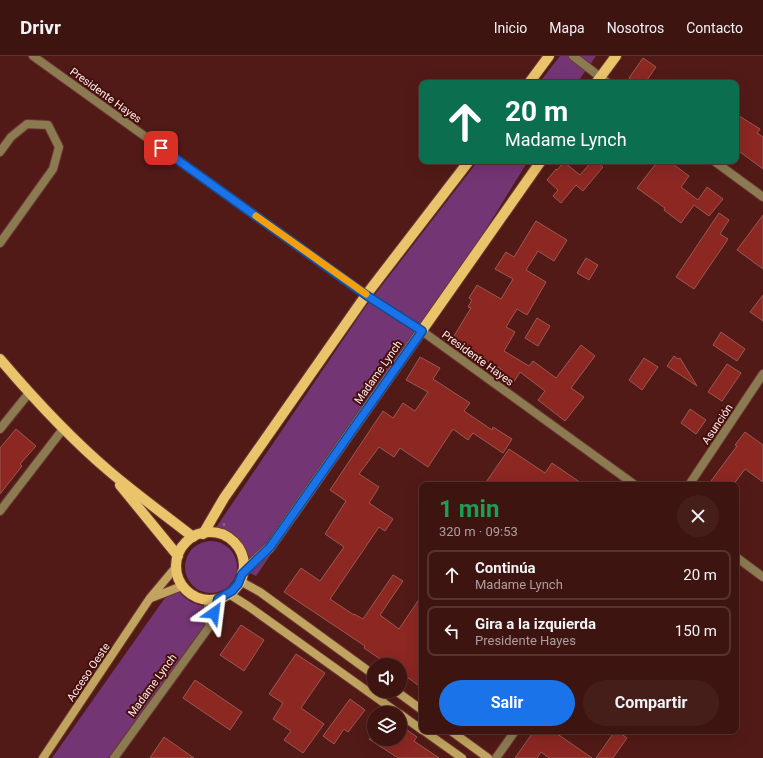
<!DOCTYPE html>
<html lang="es">
<meta charset="utf-8">
<style>
:root{--surface:#3e1410;--page:#451d19;--text:#f1f3f6;--muted:#ad9e9f;--line:#573330;--accent:#1a73e8}
body{margin:0;font-family:Roboto,sans-serif;background:var(--page);color:var(--text);height:100vh;display:flex;flex-direction:column;font-size:15px;white-space:nowrap}
*{box-sizing:border-box;margin:0}
p{font-size:13px;color:var(--muted)}
.icon{flex:none;width:22px;height:22px;fill:none;stroke:currentColor;stroke-width:2;stroke-linecap:round;stroke-linejoin:round}
.map{position:relative;flex:1;overflow:hidden}
.details{position:absolute;left:419px;top:426px;width:320px;height:252px;display:flex;flex-direction:column;background:var(--surface);border-radius:8px;box-shadow:0 4px 16px #0002,0 0 0 1px var(--line)}
.details>*{flex:none}
.banner{position:absolute;left:419px;top:24px;width:320px;height:84px;border-radius:8px;box-shadow:0 4px 16px #0002,0 0 0 1px var(--line);background:#0b6e4f;color:#fff;overflow:hidden}
.fabs{position:absolute;left:367px;top:602px;display:grid;gap:8px}
.fabs a{display:grid;place-items:center;width:40px;height:40px;border-radius:50%;background:var(--surface);box-shadow:0 4px 16px #0002,0 0 0 1px var(--line);font-size:20px}
.pin{position:absolute;display:grid;place-items:center;width:34px;height:34px;color:#fff;margin:-17px;border-radius:8px;box-shadow:0 2px 6px #0006}
.me{position:absolute;width:44px;margin:-22px;rotate:31deg;stroke-linejoin:round;filter:drop-shadow(0 0 3px #0008)}
.turn{display:flex;align-items:center;gap:14px;height:84px;padding:0 20px;font-size:18px}
.turn .icon{width:52px;height:52px;stroke-width:2.5}
.turn b{display:block;font-size:28px;line-height:34px}
.round{display:grid;place-items:center;flex:none;width:42px;height:42px;border-radius:21px;background:var(--page)}
.overview{display:flex;align-items:center;justify-content:space-between;height:68px;padding:0 20px}
h1{font-size:24px;font-weight:700;line-height:30px;color:#1e9e55}
.cta{display:flex;gap:8px;margin-top:auto;padding:8px 20px}
.cta a{flex:1;height:46px;border-radius:24px;background:var(--accent);color:#fff;font-size:16px;font-weight:700;line-height:46px;text-align:center}
.cta a+a{background:var(--page);color:var(--text)}
ul{padding:0;list-style:none}
li{display:flex;align-items:center;gap:12px;height:50px;margin:0 8px 6px;padding:0 12px;border:2px solid var(--line);border-radius:8px}
li div{flex:1}
li b{display:block;font-size:15px}
li em{font-style:normal}
header{display:flex;align-items:center;gap:24px;box-sizing:border-box;height:56px;padding:0 20px;background:var(--surface);border-bottom:1px solid var(--line)}
header strong{font-size:19px}
nav{display:flex;gap:22px;margin-inline-start:auto;font-size:14px}
.map>svg:first-child{display:block}
.green{fill:#743575}
.building{fill:#8c2722;stroke:#995a52}
.lines{fill:none;stroke-linecap:round;stroke-linejoin:round}
.service-casing{stroke:#6a3834;stroke-width:10}
.minor-casing{stroke:#6a3834;stroke-width:10}
.secondary-casing{stroke:#6a3834;stroke-width:10}
.primary-casing{stroke:#6a3834;stroke-width:12}
.path{stroke:#8c615e;stroke-width:2.5;stroke-dasharray:3 3;stroke-linecap:butt}
.service{stroke:#8c7a51;stroke-width:8}
.minor{stroke:#8c7a51;stroke-width:8}
.secondary{stroke:#c1a460;stroke-width:8}
.primary{stroke:#eac46b;stroke-width:10}
.route-casing{stroke:#114b97;stroke-width:10}
.route{stroke:#1a73e8;stroke-width:7}
.slow{stroke:#f59e0b;stroke-width:7}
.labels{text-anchor:middle;stroke-width:4;stroke-linejoin:round;paint-order:stroke}
.street-label{font-size:11px;fill:#feeeec;stroke:#460f0c}
</style>
<header>
<strong>Drivr</strong>
<nav><a>Inicio</a><a>Mapa</a><a>Nosotros</a><a>Contacto</a></nav>
</header>
<div class="map">
<svg width="763" height="702" viewBox="0 0 763 702">
<rect width="100%" height="100%" fill="#521a16"/>
<g class="green">
<polygon points="560,0 596,0 577,27 539,27"/>
<polygon points="478,105 528,105 417,285 256,520 248,516 249,502 236,483 215,473 366,250"/>
<circle cx="211" cy="511" r="26"/>
<path d="M174,529c12,18 25,24 47,20l-113,153h-56z"/>
</g>
<g class="building">
<polygon points="643,2 656,11 645,27 637,27 629,22"/>
<polygon points="736,58 760,73 757,77 763,81 763,113 736,93"/>
<polygon points="592,105 595,105 603,111 583,135 576,129 561,147 553,140 558,134 547,124 556,113 557,114 564,106 580,119"/>
<polygon points="658,105 669,105 689,120 681,131 698,144 707,131 723,143 709,160 694,149 681,167 664,154 665,152 637,132"/>
<polygon points="719,157 729,164 720,178 728,183 694,233 676,221"/>
<polygon points="763,159 763,213 737,194"/>
<polygon points="536,165 567,184 554,205 538,195 526,214 546,226 527,259 517,253 506,271 515,276 504,295 529,310 533,305 556,322 581,289 595,300 571,332 584,341 565,365 538,344 545,335 520,316 513,327 498,318 501,313 451,285 471,252 468,251 472,244 469,242 477,229 501,243 513,223 495,213 506,196 514,201"/>
<polygon points="586,202 598,209 589,224 577,217"/>
<polygon points="763,239 763,265 750,256"/>
<polygon points="537,262 550,270 538,290 525,282"/>
<polygon points="721,276 745,293 737,305 713,289"/>
<polygon points="674,300 678,303 680,302 697,330 667,310"/>
<polygon points="420,301 440,312 433,323 470,347 464,355 492,374 493,371 512,383 503,397 473,377 468,384 453,373 428,411 400,392 394,401 379,391 359,418 379,431 369,447 393,463 385,475 379,471 330,543 354,559 354,558 363,563 393,519 403,525 380,559 399,573 422,539 422,572 418,578 422,581 422,632 400,616 400,609 389,609 364,592 365,590 284,536 301,512 320,525 344,491 325,478 346,445 330,434 383,355 393,362 403,347 415,355 428,336 406,324"/>
<polygon points="644,302 658,311 642,334 629,324"/>
<polygon points="727,308 741,317 722,345 708,336"/>
<polygon points="690,353 706,364 696,378 681,367"/>
<polygon points="16,373 36,390 20,408 22,410 0,438 0,392"/>
<polygon points="745,376 763,389 763,426 745,413 733,429 708,429 737,390 735,389"/>
<polygon points="509,393 545,417 552,407 584,429 484,429"/>
<polygon points="241,569 264,584 244,615 220,599"/>
<polygon points="296,598 325,617 301,652 324,668 303,697 284,684 291,675 273,663 283,647 269,638"/>
<polygon points="195,624 242,656 230,674 183,642"/>
<polygon points="350,643 365,654 348,676 344,673 334,688 323,680"/>
<polygon points="400,669 417,681 414,685 439,702 398,702 369,683 400,683"/>
<polygon points="534,675 553,675 592,702 549,702 541,696 537,702 515,702"/>
<polygon points="615,675 617,675 627,682 613,702 596,702"/>
<polygon points="164,681 194,702 150,702"/>
</g>
<g class="lines">
<defs>
<g id="service">
<polyline points="0,96 11,81 27,68 48,69 59,91 53,113 0,187"/>
<polyline points="0,373 29,337"/>
</g>
<g id="minor">
<polyline points="33,0 366,239 422,275 635,429"/>
<polyline points="573,0 608,27"/>
<polyline points="714,105 763,141"/>
<polyline points="689,429 763,318"/>
<polyline points="0,455 63,373"/>
<polyline points="736,501 763,521"/>
<polyline points="208,544 209,566"/>
<polyline points="114,702 209,571 218,543"/>
<polyline points="496,702 515,675"/>
</g>
<g id="secondary">
<polyline points="240,525 260,536 374,619"/>
<polyline points="229,538 248,550 398,657"/>
<polyline points="151,542 182,530"/>
<polyline points="396,635 422,654"/>
<polyline points="400,658 422,674"/>
<polyline points="424,675 462,702"/>
<polyline points="451,675 488,702"/>
<polyline points="43,702 150,542 176,511"/>
</g>
<g id="primary">
<polyline points="529,27 549,0"/>
<polyline points="596,27 616,0"/>
<path d="M0,303c34,40 69,78 109,112 27,23 56,44 84,66"/>
<polyline points="120,429 178,500"/>
<circle cx="210" cy="510" r="34"/>
<polyline points="203,478 224,442 366,239 469,105"/>
<polyline points="242,517 270,491 541,105"/>
</g>
</defs>
<use href="#service" class="service-casing"/>
<use href="#minor" class="minor-casing"/>
<use href="#secondary" class="secondary-casing"/>
<use href="#primary" class="primary-casing"/>
<polyline class="path" points="224,467 224,480"/>
<use href="#service" class="service"/>
<use href="#minor" class="minor"/>
<use href="#secondary" class="secondary"/>
<use href="#primary" class="primary"/>
</g>
<g class="lines">
<defs>
<polyline id="route" points="161,92 366,239 422,275 270,491 242,518 238,528 232,535 218,543 214,557"/>
</defs>
<use href="#route" class="route-casing"/>
<use href="#route" class="route"/>
<polyline class="slow" points="256,160 366,238"/>
</g>
<g class="labels">
<g class="street-label">
<text transform="translate(106 39) rotate(36)" y="4">Presidente Hayes</text>
<text transform="translate(478 302) rotate(36)" y="4">Presidente Hayes</text>
<text transform="translate(378 316) rotate(-55)" y="4">Madame Lynch</text>
<text transform="translate(717 368) rotate(-56)" y="4">Asunción</text>
<text transform="translate(88 616) rotate(-56)" y="4">Acceso Oeste</text>
<text transform="translate(152 629) rotate(-54)" y="4">Madame Lynch</text>
</g>
</g>
</svg>
<div class="fabs">
<a><svg class="icon" aria-label="sound" viewBox="0 0 24 24"><path d="M4 9h4l5-4v14l-5-4H4zM17 9q2 3 0 6"/></svg></a>
<a><svg class="icon" aria-label="layers" viewBox="0 0 24 24"><path d="M12 4l9 5-9 5-9-5zM3 14l9 5 9-5"/></svg></a>
</div>
<div class="pin" style="left:161px;top:92px;background:#d93025"><svg class="icon" aria-label="arrive" viewBox="0 0 24 24"><path d="M6 21V4h12l-3 4 3 4H6"/></svg></div>
<svg class="me" style="left:214px;top:557px" viewBox="-20 -20 40 40"><path d="M0-17L14 15 0 8-14 15z" fill="#1a73e8" stroke="#fff" stroke-width="4"/></svg>
<div class="banner">
<div class="turn"><svg class="icon" aria-label="ahead" viewBox="0 0 24 24"><path d="M12 20V5M6 11l6-6 6 6"/></svg><div><b>20 m</b>Madame Lynch</div></div>
</div>
<section class="details">
<div class="overview"><div><h1>1 min</h1><p>320 m · 09:53</p></div><a class="round"><svg class="icon" aria-label="close" viewBox="0 0 24 24"><path d="M6 6l12 12M18 6L6 18"/></svg></a></div>
<ul>
<li><svg class="icon" aria-label="ahead" viewBox="0 0 24 24"><path d="M12 20V5M6 11l6-6 6 6"/></svg><div><b>Continúa</b><p>Madame Lynch</p></div><em>20 m</em></li>
<li><svg class="icon" aria-label="left" viewBox="0 0 24 24"><path d="M17 20v-9H6M10 6l-5 5 5 5"/></svg><div><b>Gira a la izquierda</b><p>Presidente Hayes</p></div><em>150 m</em></li>
</ul>
<div class="cta"><a>Salir</a><a>Compartir</a></div>
</section>
</div>
